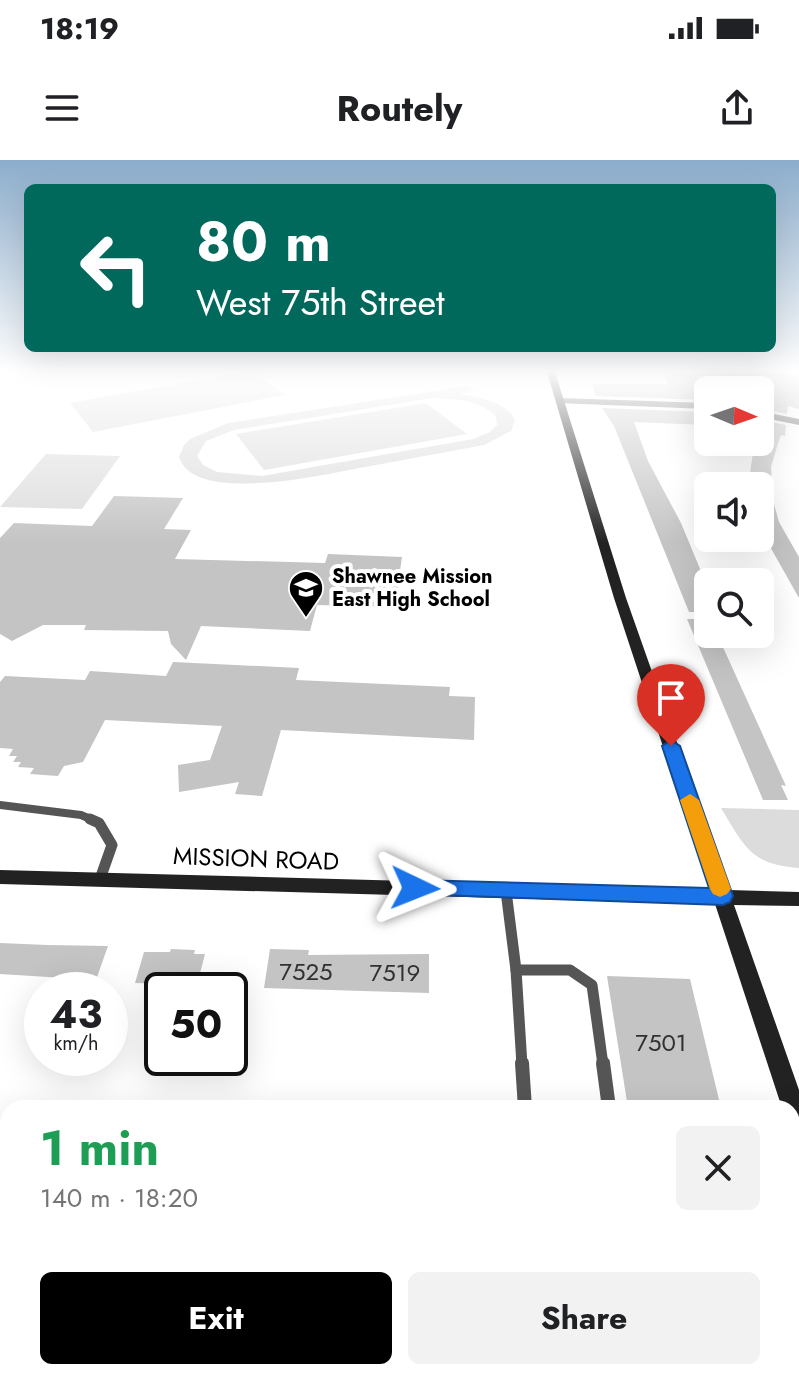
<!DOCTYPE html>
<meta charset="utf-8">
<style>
:root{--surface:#fff;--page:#f2f2f2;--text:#202124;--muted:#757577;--accent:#000}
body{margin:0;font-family:Jost,sans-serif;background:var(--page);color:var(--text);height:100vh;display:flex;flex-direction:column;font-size:30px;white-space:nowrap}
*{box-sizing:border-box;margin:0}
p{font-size:26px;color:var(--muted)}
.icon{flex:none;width:44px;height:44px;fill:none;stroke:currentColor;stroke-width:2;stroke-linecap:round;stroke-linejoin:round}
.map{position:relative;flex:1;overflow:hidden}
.details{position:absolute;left:0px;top:940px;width:800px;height:280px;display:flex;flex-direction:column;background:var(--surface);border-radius:24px 24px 0 0;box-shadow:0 8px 32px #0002}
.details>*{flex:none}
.banner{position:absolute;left:24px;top:24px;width:752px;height:168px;border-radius:12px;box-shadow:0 8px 32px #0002;background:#00695c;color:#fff;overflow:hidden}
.needle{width:52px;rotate:92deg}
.fabs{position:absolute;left:694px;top:216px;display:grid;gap:16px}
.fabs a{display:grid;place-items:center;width:80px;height:80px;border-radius:12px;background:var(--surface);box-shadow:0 8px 32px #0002;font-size:40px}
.speed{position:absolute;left:24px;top:812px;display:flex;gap:16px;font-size:40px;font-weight:700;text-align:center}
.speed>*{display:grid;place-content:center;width:104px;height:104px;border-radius:50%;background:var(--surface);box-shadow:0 8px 32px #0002;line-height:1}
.speed small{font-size:20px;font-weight:400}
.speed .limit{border:4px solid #111;border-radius:12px;background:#fff;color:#111}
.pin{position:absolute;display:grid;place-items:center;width:68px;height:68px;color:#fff;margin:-82px -34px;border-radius:50% 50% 50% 0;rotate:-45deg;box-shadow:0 0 8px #0007}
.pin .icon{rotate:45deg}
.me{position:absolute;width:88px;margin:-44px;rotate:92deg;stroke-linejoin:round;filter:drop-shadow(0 0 6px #0008)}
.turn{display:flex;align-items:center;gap:28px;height:168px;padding:0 40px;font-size:36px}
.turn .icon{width:104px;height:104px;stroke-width:2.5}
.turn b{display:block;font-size:56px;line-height:68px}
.round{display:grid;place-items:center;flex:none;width:84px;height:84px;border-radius:12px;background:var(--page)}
.headline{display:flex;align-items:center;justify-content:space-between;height:136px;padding:0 40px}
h1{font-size:48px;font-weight:700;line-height:60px;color:#1e9e55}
.action{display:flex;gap:16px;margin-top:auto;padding:16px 40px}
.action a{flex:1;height:92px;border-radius:12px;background:var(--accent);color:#fff;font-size:32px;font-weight:700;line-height:92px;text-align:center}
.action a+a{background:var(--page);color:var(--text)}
.status{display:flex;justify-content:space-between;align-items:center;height:56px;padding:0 40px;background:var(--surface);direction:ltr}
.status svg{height:22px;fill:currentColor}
header{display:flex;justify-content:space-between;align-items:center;height:104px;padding:0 40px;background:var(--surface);font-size:36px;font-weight:700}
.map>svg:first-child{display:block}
.green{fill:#dcdcdc;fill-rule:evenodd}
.building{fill:#c4c4c4}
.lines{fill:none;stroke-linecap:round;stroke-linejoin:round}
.service-far2{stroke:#555;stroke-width:8}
.service-far1{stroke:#555;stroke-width:11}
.service{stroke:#555;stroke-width:14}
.minor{fill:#555;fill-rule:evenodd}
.secondary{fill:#222;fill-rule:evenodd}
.route{fill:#1a73e8;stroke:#114b97;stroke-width:2}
.slow{fill:#f59e0b}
.labels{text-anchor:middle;stroke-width:8;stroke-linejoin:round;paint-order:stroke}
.far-poi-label{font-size:20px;font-weight:bold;fill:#000;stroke:#fff;text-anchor:start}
.street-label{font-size:24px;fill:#000;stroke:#fff}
.near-number-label{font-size:24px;fill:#313131}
</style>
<div class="status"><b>18:19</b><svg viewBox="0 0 49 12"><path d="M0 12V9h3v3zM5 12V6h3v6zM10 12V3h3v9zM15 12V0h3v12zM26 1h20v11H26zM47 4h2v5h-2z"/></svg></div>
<header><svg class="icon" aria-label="menu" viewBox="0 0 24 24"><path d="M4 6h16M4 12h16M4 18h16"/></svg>Routely<svg class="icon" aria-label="share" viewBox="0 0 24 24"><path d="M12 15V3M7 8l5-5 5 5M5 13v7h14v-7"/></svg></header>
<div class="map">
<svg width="799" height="1220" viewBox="0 0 799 1220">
<rect width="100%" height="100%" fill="#fff"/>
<g class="green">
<polygon points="244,212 254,212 284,235 93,272 70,243"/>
<path d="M468,226l6,5 -15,3c19,3 46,7 56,26l-4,11 -27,14c-36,7 -72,13 -108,20 -38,6 -181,43 -197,-8l5,-12 6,-6 38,-16zM433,238c22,1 47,2 63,18l1,9 -7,7 -17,7 -211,37 -45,-4 -14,-7 -6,-9 9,-15 28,-11z"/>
<polygon points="426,243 467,274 264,310 236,274"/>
<polygon points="46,294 120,296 82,349 0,347"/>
<path d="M721,648l78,2v58c-48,-3 -55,-22 -78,-60z"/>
</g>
<g class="building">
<polygon points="666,212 779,212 799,216 799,249 788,246 787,254 764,249 765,240 760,239 760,230 708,230 708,240 596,236 592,224 667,224"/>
<polygon points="602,248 708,252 705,265 634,262 648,301 681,363 708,428 708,452 689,452 614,266"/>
<polygon points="762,260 786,265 785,276 781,275 778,283 771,307 772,326 769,326 779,362 799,397 799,438 760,369 760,326 754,326 754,314 750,313 754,286 758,287 760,282"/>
<polygon points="114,336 183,338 164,369 191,370 175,399 325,403 328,394 402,397 395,447 317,445 310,471 201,466 186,500 171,484 168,471 84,470 86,465 43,465 12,481 0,474 0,378 14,363 92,366"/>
<polygon points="687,459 708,459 708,474 717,474 786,626 781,625 788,640 763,640"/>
<polygon points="173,502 299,508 296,520 450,527 449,536 475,537 474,580 281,570 262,636 235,634 239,622 179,632 178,605 210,600 222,566 105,560 83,602 64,606 58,616 30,614 34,608 18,607 21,602 13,602 17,596 9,596 13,589 0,588 0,522 5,516 85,520 90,511 166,516"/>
<polygon points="0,783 47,785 108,786 96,820 0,814"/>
<polygon points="171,789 195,790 194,794 205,794 197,825 135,823 144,792 170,792"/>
<polygon points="270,789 309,790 308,795 429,794 429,833 264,828"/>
<polygon points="607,816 690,819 721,948 628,948"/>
</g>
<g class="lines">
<polyline class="service-far2" points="0,645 81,655 95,661"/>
<g class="service-far1">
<polyline points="90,659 99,663 112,685 100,719"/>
<polyline points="506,731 516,810 570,810 592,825 603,905"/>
<polyline points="516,810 522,905"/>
</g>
<g class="service">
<polyline points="522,903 525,948"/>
<polyline points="603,903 609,948"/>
<polyline points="645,1212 647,1220"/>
</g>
<g class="minor">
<polygon points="560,238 708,243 708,249 557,243 557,239"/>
<polygon points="760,251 799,259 799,265 760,257"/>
<polygon points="161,1212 199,1212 196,1220 158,1220"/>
<polygon points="526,1212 567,1212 570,1220 529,1220"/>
</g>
<polygon class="secondary" points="547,212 555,212 626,438 729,730 799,732 799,746 734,745 799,930 799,974 792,972 792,948 782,948 715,744 0,724 0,710 710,729 614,438"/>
</g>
<linearGradient id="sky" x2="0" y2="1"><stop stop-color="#8cadcc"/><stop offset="0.55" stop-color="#fff"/><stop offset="1" stop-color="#fff" stop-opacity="0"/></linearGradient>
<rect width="799" height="383" fill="url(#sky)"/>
<polygon class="route" points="671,580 680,586 733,736 730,742 723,745 408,734 405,728 408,722 415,720 709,728 662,586"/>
<polygon class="slow" points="690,634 699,640 731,729 727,734 720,737 713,734 710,729 680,640"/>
<defs>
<symbol id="school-pin" viewBox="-11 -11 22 30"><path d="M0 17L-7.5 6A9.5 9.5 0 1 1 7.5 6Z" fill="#000" stroke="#fff"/><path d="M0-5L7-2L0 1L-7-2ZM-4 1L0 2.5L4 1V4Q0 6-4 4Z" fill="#fff"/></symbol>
</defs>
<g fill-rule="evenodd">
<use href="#school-pin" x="286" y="408" width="40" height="54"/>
</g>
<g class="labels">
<g class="far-poi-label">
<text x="332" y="423">Shawnee Mission<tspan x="332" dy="23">East High School</tspan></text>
</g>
<g class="street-label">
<text transform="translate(256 699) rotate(2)" y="8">MISSION ROAD</text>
</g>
<g class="near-number-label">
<text x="306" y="820">7525</text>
<text x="395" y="821">7519</text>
<text x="661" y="891">7501</text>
</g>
</g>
</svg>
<div class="fabs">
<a><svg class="needle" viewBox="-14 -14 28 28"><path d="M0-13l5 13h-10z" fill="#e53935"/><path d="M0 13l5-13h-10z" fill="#757577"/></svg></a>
<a><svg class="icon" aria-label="sound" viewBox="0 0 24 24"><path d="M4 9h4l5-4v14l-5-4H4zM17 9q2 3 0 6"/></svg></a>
<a><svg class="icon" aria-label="search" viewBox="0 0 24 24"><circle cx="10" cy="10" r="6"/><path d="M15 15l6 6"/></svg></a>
</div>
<div class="speed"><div>43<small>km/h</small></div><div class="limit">50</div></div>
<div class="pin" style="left:671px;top:586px;background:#d93025"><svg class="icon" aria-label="arrive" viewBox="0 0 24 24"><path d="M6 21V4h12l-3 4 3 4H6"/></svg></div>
<svg class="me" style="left:415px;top:728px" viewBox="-20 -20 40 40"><path d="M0-17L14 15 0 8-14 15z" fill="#1a73e8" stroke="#fff" stroke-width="4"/></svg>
<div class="banner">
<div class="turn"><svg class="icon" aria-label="left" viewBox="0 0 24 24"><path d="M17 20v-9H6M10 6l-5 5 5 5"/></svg><div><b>80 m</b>West 75th Street</div></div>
</div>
<section class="details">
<div class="headline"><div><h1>1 min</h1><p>140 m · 18:20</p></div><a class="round"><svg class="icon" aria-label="close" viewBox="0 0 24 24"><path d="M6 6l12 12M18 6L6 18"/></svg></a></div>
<div class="action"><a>Exit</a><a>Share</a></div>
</section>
</div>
